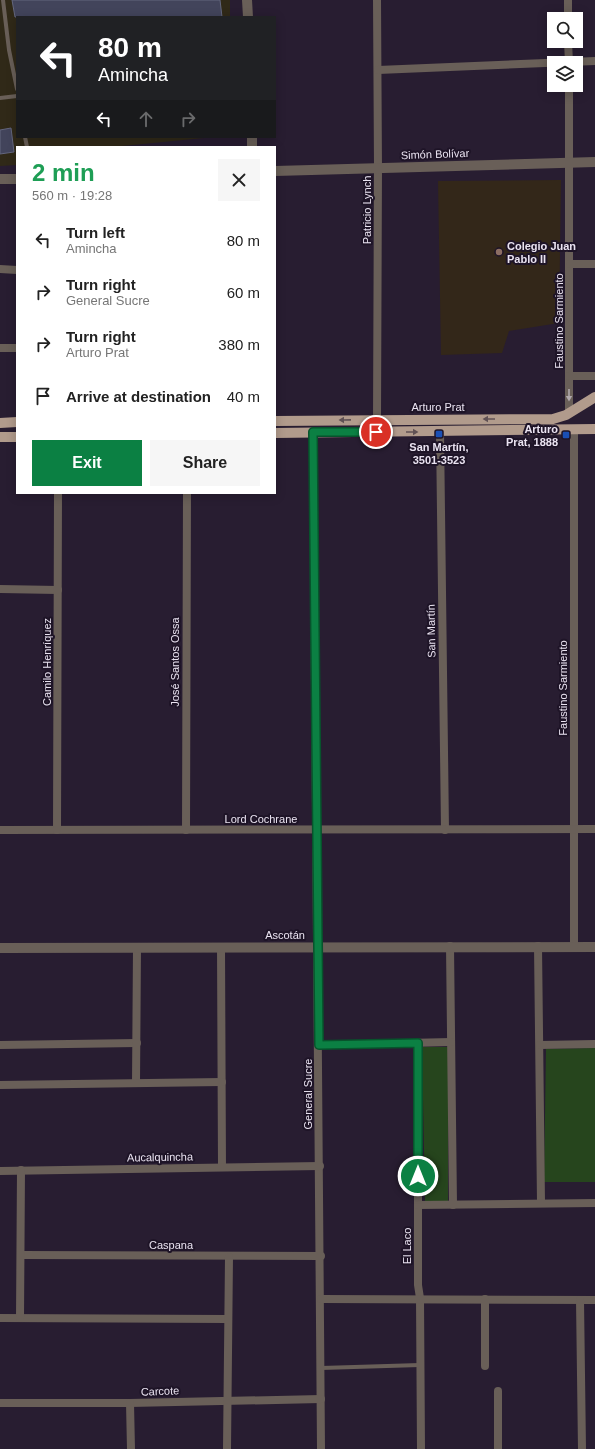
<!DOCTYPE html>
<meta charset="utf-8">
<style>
:root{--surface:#fff;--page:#f6f6f6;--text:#222;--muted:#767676;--accent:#0b8043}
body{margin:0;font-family:Arial,sans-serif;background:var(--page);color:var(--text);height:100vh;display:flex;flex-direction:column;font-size:15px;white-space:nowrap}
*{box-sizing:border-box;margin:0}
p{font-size:13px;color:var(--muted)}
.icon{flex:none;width:22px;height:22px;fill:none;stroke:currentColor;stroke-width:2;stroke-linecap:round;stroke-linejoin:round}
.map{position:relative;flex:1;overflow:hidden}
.sheet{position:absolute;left:16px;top:146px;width:260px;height:348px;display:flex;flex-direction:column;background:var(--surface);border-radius:0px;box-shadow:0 2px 10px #0003}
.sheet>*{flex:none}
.banner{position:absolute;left:16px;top:16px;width:260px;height:122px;border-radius:0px;box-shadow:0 2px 10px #0003;background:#202124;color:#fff;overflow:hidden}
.fabs{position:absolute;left:547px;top:12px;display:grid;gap:8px}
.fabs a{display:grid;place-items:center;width:36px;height:36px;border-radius:0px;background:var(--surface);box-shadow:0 2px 10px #0003;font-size:20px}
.pin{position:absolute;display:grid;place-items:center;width:34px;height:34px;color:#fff;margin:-17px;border:2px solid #fff;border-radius:50%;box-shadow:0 1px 4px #0007}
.me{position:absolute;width:44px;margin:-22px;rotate:0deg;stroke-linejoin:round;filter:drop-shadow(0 0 3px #0008)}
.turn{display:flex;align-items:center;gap:14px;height:84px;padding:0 16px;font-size:18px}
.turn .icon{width:52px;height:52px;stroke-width:2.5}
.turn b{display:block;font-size:28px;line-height:34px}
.lanes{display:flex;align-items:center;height:38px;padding:0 16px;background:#0003;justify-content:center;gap:20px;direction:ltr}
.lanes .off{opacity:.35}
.round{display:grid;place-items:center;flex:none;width:42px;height:42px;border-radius:0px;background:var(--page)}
.headline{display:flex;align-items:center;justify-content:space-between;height:68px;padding:0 16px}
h1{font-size:24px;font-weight:700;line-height:30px;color:#1e9e55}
.primary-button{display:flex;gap:8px;margin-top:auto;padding:8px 16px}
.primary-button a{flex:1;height:46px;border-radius:0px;background:var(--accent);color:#fff;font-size:16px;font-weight:700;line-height:46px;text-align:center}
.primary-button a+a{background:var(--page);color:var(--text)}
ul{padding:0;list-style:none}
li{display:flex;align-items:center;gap:12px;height:52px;padding:0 16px}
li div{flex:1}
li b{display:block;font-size:15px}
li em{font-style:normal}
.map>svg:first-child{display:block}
.commercial{fill:#302918}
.education{fill:#332719}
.green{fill:#26451d}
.building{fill:#42445b;stroke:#63667e}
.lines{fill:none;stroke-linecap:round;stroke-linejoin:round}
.service{stroke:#695f58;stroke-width:4}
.minor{stroke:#695f58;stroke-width:8}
.tertiary{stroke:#695f58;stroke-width:10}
.primary{stroke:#b19b8c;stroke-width:10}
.oneway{fill:#b0a8ac}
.oneway2{fill:#605154}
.route-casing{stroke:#07532c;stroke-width:10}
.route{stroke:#0b8043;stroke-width:7}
.education-dot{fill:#8d6e63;stroke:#1e1427;stroke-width:1.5}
.transit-dot{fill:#1a4fb4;stroke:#1e1427;stroke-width:1.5}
.labels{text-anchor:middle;stroke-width:4;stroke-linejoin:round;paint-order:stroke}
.street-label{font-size:11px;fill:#eae3f1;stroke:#1e1427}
.poi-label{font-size:11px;font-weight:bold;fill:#eae3f1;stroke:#1e1427;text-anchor:start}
</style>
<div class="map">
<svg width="595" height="1449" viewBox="0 0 595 1449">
<rect width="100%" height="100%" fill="#281d31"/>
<polygon class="commercial" points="0,0 230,0 230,17 17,17 17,137 214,137 112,147 17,147 17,165 0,166"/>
<polygon class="education" points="561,180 559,323 509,331 502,353 441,355 438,181"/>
<g class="green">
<polygon points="422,1047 448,1047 448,1201 425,1202"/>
<polygon points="595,1048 595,1182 544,1182 546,1049"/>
</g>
<g class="building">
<polygon points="12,0 220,0 222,17 15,17"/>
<polygon points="11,128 14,152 0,154 0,130"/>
</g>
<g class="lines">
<g class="service">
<polyline points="3,0 9,50 17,89"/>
<polyline points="0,98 17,96"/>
<polyline points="25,137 27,147"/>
<polyline points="321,1368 420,1365"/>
</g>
<g class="minor">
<polyline points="377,0 378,168 377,419"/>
<polyline points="568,0 568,19"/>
<polyline points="568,41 569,63"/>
<polyline points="378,70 595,61"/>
<polyline points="569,85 569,413"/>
<polyline points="570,264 595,264"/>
<polyline points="0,269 17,270"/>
<polyline points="0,348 17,348"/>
<polyline points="569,376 595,376"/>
<polyline points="574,429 574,947"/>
<polyline points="313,432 321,1449"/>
<polyline points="440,432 445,830"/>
<polyline points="0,589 58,590"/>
<polyline points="0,830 595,829"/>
<polyline points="57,830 58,493"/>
<polyline points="186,830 187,493"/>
<polyline points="450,946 453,1205"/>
<polyline points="538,946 541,1202"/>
<polyline points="221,947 222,1167"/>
<polyline points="418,1043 418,1285 420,1298 421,1449"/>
<polyline points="0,1045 137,1043"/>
<polyline points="319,1045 451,1042"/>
<polyline points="540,1045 595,1044"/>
<polyline points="136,1083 137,948"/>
<polyline points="0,1085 222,1082"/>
<polyline points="0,1171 320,1166"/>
<polyline points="418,1205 595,1203"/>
<polyline points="21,1255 321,1256"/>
<polyline points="321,1299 595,1300"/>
<polyline points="580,1300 582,1449"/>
<polyline points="0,1318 228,1319"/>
<polyline points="20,1318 21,1170"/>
<polyline points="485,1366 485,1299"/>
<polyline points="498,1391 498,1449"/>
<polyline points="0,1403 130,1403 321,1399"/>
<polyline points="130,1403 131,1449"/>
<polyline points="227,1449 229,1257"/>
</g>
<g class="tertiary">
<polyline points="247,0 248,17"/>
<polyline points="252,137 252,147"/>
<polyline points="275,171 595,162"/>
<polyline points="0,179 17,179"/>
<polyline points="0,948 595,947"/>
</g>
<g class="primary">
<polyline points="275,421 553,419 566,415 595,397"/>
<polyline points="0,423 17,422"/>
<polyline points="275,433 595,429"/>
<polyline points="0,437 17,437"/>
</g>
</g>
<defs><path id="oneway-solid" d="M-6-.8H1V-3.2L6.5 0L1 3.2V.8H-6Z"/></defs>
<use class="oneway" href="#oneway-solid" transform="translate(569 395) rotate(90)"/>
<g class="oneway2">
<use href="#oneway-solid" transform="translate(489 419) rotate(180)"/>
<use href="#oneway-solid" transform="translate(345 420) rotate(179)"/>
<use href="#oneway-solid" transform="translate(412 432)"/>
</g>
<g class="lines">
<defs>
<polyline id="route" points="376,432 313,432 319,1045 418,1043 418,1176"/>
</defs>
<use href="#route" class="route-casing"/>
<use href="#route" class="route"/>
</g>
<circle class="education-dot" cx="499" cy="252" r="4"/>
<g class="transit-dot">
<rect x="435" y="430" width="8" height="8" rx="2"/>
<rect x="562" y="431" width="8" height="8" rx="2"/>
</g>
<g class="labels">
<g class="street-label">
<text transform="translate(435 154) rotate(-2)" y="4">Simón Bolívar</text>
<text transform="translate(367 210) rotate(-90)" y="4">Patricio Lynch</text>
<text transform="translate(559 321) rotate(-90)" y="4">Faustino Sarmiento</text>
<text x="438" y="411">Arturo Prat</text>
<text transform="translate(431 631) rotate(-91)" y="4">San Martín</text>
<text transform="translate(47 662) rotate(-90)" y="4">Camilo Henríquez</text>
<text transform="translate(175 662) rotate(-90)" y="4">José Santos Ossa</text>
<text transform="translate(563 688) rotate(-90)" y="4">Faustino Sarmiento</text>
<text x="261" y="823">Lord Cochrane</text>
<text x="285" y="939">Ascotán</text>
<text transform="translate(308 1094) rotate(-90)" y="4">General Sucre</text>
<text transform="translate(160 1157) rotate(-1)" y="4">Aucalquincha</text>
<text x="171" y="1249">Caspana</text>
<text transform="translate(407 1246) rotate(-90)" y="4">El Laco</text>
<text transform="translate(160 1391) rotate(-2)" y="4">Carcote</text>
</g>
<g class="poi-label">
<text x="507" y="250">Colegio Juan<tspan x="507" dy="13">Pablo II</tspan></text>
<text x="558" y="433" text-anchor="end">Arturo<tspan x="558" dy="13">Prat, 1888</tspan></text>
<text x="439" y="451" text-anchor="middle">San Martín,<tspan x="439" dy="13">3501-3523</tspan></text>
</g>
</g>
</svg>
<div class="fabs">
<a><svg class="icon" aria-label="search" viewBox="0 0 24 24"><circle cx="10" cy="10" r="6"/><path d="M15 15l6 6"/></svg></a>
<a><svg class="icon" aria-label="layers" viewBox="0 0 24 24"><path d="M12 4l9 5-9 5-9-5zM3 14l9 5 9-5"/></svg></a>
</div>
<div class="pin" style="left:376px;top:432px;background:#d93025"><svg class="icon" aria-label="arrive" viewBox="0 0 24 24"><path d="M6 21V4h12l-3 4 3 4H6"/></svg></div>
<svg class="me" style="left:418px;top:1176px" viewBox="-20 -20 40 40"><circle r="17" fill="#0b8043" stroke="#fff" stroke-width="3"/><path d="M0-11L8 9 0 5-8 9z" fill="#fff"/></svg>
<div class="banner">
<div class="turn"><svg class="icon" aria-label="left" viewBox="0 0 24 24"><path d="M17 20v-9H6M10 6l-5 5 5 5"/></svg><div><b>80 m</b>Amincha</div></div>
<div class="lanes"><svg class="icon" aria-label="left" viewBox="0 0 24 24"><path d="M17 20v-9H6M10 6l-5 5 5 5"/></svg><svg class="icon off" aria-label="ahead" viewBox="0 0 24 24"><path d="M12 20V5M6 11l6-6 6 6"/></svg><svg class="icon off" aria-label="right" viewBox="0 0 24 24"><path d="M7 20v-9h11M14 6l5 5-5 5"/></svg></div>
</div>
<section class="sheet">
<div class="headline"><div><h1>2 min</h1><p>560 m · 19:28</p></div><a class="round"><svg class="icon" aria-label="close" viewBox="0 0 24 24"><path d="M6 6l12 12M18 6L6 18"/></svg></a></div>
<ul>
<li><svg class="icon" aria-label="left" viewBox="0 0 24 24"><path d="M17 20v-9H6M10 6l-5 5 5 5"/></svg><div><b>Turn left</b><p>Amincha</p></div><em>80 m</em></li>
<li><svg class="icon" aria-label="right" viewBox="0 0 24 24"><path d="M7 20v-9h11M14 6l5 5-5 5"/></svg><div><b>Turn right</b><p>General Sucre</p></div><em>60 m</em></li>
<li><svg class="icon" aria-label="right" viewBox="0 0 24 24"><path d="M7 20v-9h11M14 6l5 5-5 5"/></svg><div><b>Turn right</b><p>Arturo Prat</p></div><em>380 m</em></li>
<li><svg class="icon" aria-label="arrive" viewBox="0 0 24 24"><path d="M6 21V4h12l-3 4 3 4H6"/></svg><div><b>Arrive at destination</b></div><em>40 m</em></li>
</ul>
<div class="primary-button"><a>Exit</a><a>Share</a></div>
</section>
</div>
